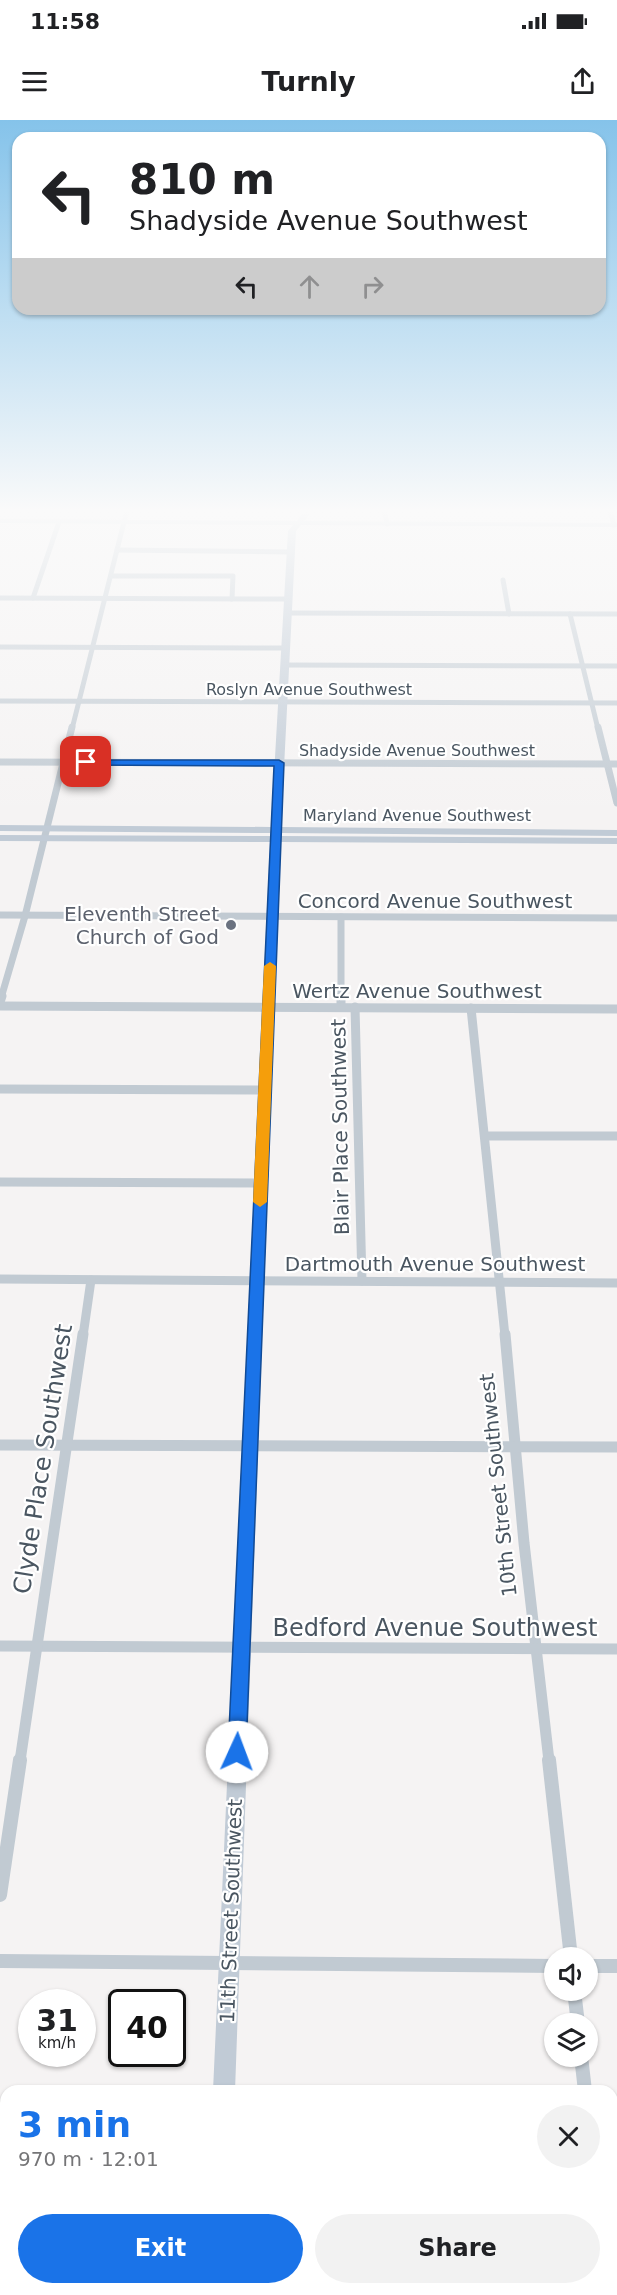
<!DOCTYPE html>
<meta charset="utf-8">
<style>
:root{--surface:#fff;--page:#f2f2f2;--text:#202124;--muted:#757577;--accent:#1a73e8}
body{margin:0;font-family:"DejaVu Sans",sans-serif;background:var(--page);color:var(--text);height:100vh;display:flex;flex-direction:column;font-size:22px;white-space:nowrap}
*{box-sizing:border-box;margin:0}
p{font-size:20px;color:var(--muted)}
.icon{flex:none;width:33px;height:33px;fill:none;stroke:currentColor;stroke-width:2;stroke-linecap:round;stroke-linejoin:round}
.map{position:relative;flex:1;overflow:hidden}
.panel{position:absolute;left:0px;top:1965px;width:618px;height:210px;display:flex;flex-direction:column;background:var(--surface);border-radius:18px 18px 0 0;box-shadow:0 2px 4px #0004}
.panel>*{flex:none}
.top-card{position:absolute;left:12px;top:12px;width:594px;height:183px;border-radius:18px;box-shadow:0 2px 4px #0004;background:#fff;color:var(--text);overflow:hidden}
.controls{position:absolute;left:544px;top:1827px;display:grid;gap:12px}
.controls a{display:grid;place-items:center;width:54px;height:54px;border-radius:50%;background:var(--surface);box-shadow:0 2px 4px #0004;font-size:30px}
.speed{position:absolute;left:18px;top:1869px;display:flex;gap:12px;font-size:30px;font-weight:700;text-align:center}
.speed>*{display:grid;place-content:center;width:78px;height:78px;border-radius:50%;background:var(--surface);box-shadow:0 2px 4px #0004;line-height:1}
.speed small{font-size:15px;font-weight:400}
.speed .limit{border:3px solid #111;border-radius:9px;background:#fff;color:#111}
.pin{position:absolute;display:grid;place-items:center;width:51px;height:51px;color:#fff;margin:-26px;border-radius:12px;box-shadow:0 3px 9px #0006}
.me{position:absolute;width:66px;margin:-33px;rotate:2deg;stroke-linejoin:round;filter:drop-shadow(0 0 4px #0008)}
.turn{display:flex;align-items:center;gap:21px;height:126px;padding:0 18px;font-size:27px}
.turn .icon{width:78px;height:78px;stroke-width:2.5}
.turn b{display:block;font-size:42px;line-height:51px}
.lanes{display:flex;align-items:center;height:57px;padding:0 18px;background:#0003;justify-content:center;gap:30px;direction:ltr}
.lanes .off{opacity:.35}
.round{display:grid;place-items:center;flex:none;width:63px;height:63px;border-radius:32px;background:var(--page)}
.head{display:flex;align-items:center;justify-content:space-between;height:102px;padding:0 18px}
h1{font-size:36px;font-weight:700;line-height:45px;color:var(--accent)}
.button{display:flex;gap:12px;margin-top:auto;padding:12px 18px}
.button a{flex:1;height:69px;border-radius:36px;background:var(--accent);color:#fff;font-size:24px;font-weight:700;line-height:69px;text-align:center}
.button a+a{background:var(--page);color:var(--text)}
.status{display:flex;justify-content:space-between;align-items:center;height:42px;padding:0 30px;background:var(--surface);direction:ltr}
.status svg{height:16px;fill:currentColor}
header{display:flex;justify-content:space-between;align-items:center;height:78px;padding:0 18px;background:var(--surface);font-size:27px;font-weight:700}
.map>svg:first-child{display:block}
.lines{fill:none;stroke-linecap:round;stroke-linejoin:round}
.street-far4{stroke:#c1cad2;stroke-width:5}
.street-far3{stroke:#c1cad2;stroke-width:7}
.street-far2{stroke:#c1cad2;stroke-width:9}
.street-far1{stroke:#c1cad2;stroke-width:11}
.street{stroke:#c1cad2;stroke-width:14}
.secondary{fill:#c1cbd6;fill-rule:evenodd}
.route{fill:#1a73e8;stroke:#114b97;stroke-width:1.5}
.slow{fill:#f59e0b}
.worship-dot{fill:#6b7280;stroke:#fff;stroke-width:2}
.labels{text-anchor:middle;stroke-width:4.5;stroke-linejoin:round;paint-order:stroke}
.far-street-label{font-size:16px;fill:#4a5661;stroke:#fff}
.street-label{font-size:20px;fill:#4a5661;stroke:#fff}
.worship-label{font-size:20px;fill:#5b616d;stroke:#fff;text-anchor:end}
.near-street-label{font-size:24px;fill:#4a5661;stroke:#fff}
</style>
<div class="status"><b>11:58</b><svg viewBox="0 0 49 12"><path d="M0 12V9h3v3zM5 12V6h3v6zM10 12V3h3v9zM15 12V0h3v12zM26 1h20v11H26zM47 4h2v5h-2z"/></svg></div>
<header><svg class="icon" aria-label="menu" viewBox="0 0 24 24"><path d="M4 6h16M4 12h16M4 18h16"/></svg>Turnly<svg class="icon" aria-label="share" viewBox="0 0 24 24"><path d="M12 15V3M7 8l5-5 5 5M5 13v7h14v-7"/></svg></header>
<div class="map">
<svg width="617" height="2175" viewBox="0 0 617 2175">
<rect width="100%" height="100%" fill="#f5f3f3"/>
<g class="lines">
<g class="street-far4">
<polyline points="385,394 387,404"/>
<polyline points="611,394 614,405"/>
<polyline points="117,430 291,432"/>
<polyline points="111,456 233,456 232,479"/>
<polyline points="503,460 509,494"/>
<polyline points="0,478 288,479"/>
<polyline points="33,478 59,402"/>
<polyline points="288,493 617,494"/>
<polyline points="570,494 598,609"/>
<polyline points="0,527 286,528"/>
<polyline points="284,545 617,546"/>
<polyline points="0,581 617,583"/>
<polyline points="72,609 126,394"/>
</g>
<g class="street-far3">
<polyline points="598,607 617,683"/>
<polyline points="0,642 617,644"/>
<polyline points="0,795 617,798"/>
<polyline points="341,797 341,878"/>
<polyline points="1,878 25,796 72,607"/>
</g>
<g class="street-far2">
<polyline points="341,876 341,887"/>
<polyline points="0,882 2,876"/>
<polyline points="0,886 617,889"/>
<polyline points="355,887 362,1161"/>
<polyline points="471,888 505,1216"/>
<polyline points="0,969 265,970"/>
<polyline points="485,1016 617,1016"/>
<polyline points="0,1062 261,1063"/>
<polyline points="0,1159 617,1163"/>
<polyline points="83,1216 91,1160"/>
</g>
<g class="street-far1">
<polyline points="505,1214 524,1423 549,1641"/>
<polyline points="0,1325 617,1327"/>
<polyline points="0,1526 617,1529"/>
<polyline points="20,1641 83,1214"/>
</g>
<g class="street">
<polyline points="549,1640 571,1838"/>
<polyline points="0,1775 20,1640"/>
<polyline points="0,1841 555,1846"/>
<polyline points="588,1846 617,1846"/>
<polyline points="574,1870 578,1904"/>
<polyline points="581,1936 585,1971"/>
<polyline points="0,2169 6,2169"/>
<polyline points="31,2169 593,2175"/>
<polyline points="606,2169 607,2175"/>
</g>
<g class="secondary">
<polygon points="302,394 310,394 304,401 617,403 617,407 301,405 296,411 281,707 617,710 617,716 281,713 280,716 617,718 617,724 280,722 235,1971 213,1971 270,722 0,721 0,715 270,716 270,713 0,711 0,705 271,707 288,411 293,405 0,403 0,399 297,401"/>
<polygon points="204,2169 228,2169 227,2175 203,2175"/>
</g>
</g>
<linearGradient id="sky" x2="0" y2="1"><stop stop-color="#85c3ea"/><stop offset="0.56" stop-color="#fafafa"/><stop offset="1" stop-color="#fafafa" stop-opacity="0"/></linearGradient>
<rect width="617" height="698" fill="url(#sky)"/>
<polygon class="route" points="82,640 279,640 284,643 246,1632 244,1639 237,1641 230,1639 228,1632 274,646 86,645 81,642"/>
<polygon class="slow" points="270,842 276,846 267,1082 260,1087 253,1082 264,846"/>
<circle class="worship-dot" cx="231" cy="805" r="6"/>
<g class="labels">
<g class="far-street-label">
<text x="309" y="575">Roslyn Avenue Southwest</text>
<text x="417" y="636">Shadyside Avenue Southwest</text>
<text x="417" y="701">Maryland Avenue Southwest</text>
</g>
<g class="street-label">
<text x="435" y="788">Concord Avenue Southwest</text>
<text x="417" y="878">Wertz Avenue Southwest</text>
<text transform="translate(340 1007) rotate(-91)" y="7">Blair Place Southwest</text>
<text x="435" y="1151">Dartmouth Avenue Southwest</text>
<text transform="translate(498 1365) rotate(-96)" y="7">10th Street Southwest</text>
<text transform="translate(231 1791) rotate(-88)" y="7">11th Street Southwest</text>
</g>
<g class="worship-label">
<text x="219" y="801">Eleventh Street<tspan x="219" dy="23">Church of God</tspan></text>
</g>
<g class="near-street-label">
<text transform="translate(43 1339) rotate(-81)" y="8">Clyde Place Southwest</text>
<text x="435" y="1516">Bedford Avenue Southwest</text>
</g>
</g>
</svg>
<div class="controls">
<a><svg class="icon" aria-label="sound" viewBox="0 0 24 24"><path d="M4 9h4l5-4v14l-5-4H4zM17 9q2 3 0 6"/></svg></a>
<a><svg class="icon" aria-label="layers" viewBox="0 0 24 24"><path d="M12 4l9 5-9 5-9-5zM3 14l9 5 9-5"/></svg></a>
</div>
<div class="speed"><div>31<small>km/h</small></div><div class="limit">40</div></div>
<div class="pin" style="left:86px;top:642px;background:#d93025"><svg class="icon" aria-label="arrive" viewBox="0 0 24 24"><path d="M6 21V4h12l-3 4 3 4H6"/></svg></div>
<svg class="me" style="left:237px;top:1632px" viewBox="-20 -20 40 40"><circle r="19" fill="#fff"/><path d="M0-13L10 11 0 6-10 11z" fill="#1a73e8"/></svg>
<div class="top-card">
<div class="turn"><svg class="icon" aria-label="left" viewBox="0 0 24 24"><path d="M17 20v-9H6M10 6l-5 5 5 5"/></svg><div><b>810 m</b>Shadyside Avenue Southwest</div></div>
<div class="lanes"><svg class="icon" aria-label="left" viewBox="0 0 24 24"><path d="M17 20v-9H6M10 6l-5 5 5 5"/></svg><svg class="icon off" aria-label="ahead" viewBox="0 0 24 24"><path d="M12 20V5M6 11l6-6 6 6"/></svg><svg class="icon off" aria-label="right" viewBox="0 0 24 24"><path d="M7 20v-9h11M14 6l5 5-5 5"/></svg></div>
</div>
<section class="panel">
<div class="head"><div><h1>3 min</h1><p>970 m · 12:01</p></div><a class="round"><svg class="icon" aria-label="close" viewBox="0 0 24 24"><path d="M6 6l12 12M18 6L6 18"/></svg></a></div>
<div class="button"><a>Exit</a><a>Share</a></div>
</section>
</div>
